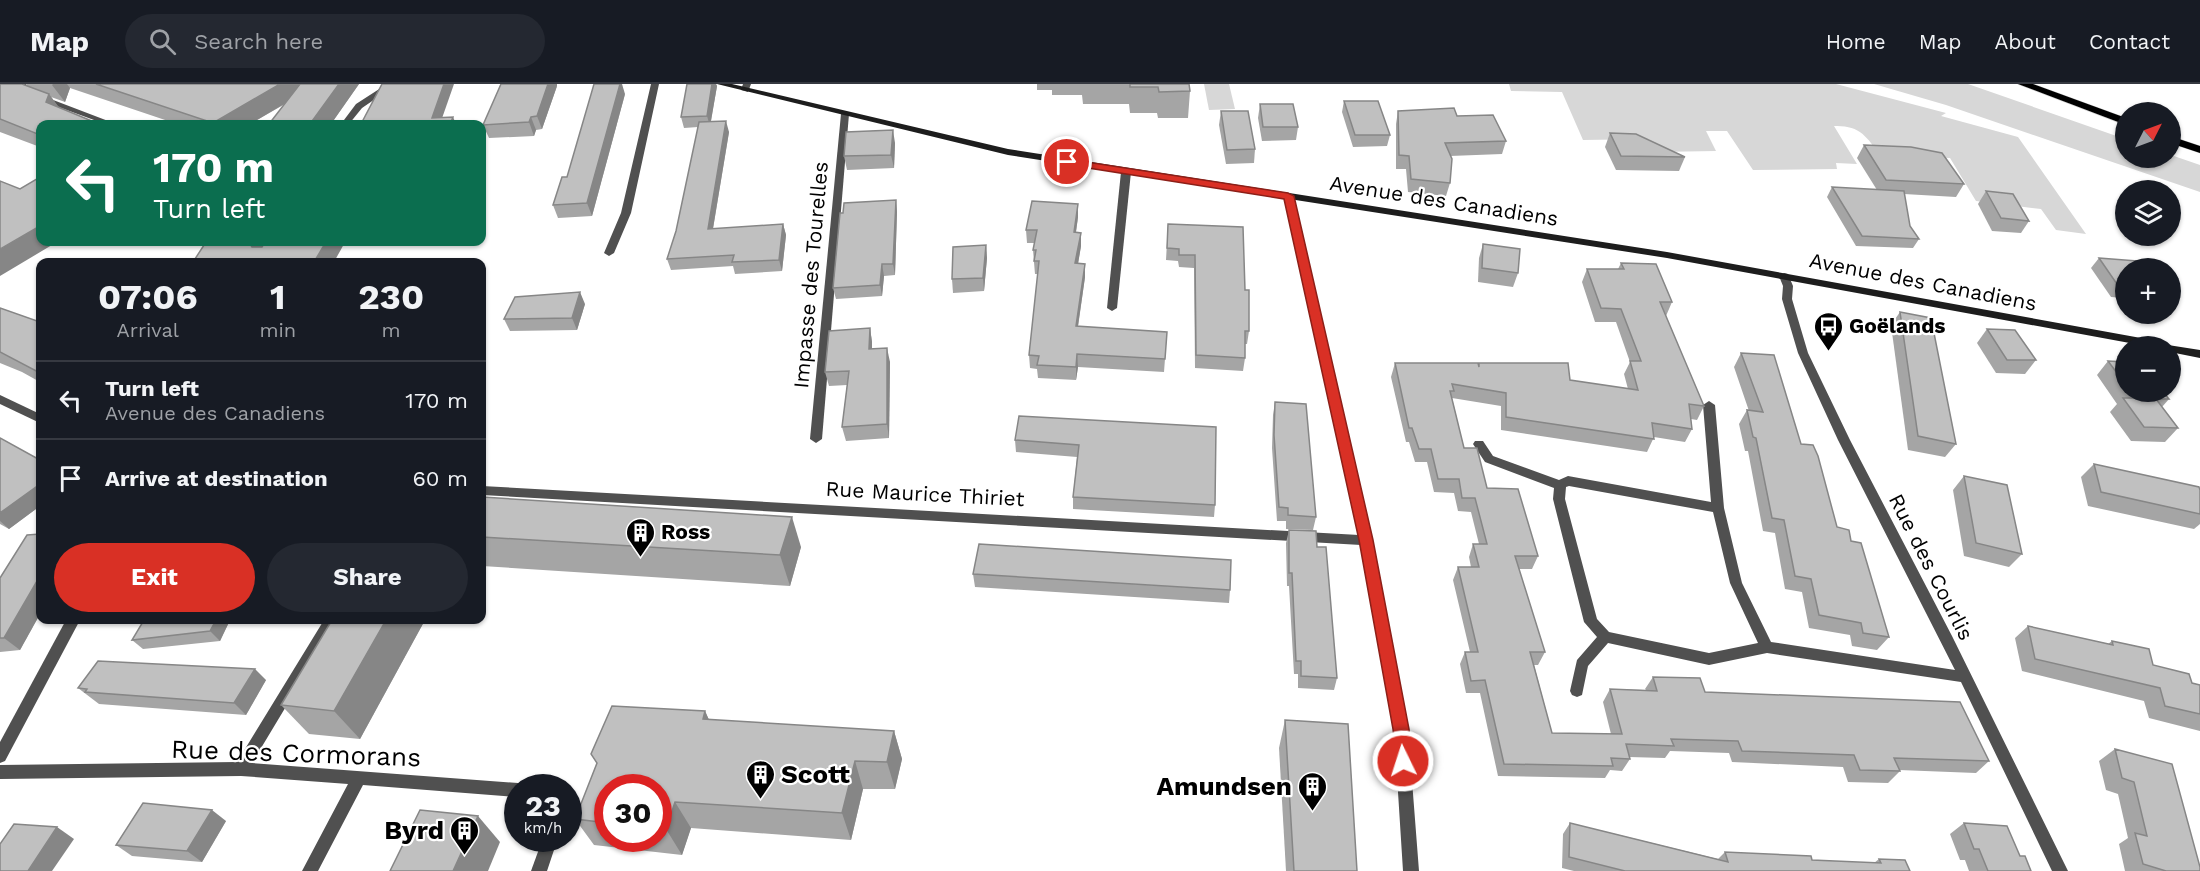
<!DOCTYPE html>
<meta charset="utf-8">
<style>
:root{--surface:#171b24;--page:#242831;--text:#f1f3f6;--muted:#9ea1a6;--line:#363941;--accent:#d93025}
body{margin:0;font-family:"Work Sans",sans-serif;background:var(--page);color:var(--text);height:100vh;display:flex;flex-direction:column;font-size:22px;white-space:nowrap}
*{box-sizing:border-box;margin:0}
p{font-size:20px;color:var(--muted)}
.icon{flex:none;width:33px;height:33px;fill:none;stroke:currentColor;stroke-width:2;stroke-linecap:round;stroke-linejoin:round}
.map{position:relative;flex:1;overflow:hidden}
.panel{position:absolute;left:36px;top:174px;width:450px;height:366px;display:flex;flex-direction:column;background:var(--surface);border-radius:12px;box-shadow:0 2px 4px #0004}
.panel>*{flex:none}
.hud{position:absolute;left:36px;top:36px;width:450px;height:126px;border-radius:12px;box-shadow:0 2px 4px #0004;background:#0b6e4f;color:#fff;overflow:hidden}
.needle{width:39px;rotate:48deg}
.buttons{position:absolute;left:2115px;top:18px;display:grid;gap:12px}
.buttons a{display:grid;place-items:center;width:66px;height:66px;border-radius:50%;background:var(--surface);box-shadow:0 2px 4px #0004;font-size:30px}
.speed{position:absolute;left:504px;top:690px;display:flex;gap:12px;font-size:30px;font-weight:700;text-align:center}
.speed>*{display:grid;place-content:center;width:78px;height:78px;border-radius:50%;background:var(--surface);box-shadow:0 2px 4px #0004;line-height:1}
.speed small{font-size:15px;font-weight:400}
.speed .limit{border:9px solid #d22;background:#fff;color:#111}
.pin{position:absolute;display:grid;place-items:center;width:51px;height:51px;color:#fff;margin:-26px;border:3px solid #fff;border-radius:50%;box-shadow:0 2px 6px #0007}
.me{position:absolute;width:66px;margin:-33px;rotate:356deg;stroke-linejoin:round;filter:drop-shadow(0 0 4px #0008)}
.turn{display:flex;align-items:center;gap:21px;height:126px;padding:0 18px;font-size:27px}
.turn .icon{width:78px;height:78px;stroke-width:2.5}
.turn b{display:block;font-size:42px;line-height:51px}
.eta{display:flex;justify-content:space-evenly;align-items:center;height:102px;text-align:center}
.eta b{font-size:36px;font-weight:700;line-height:42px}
.cta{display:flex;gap:12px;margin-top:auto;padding:12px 18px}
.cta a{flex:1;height:69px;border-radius:36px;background:var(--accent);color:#fff;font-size:24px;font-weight:700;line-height:69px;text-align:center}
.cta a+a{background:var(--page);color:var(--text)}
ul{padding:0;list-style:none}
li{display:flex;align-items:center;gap:18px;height:78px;padding:0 18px;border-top:2px solid var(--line)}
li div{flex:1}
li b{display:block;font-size:22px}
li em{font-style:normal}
header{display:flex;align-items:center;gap:36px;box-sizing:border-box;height:84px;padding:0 30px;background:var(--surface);border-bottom:2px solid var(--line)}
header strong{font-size:28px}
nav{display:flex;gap:33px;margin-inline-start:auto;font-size:21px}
.search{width:420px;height:54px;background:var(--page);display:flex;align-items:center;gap:15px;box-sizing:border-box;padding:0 21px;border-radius:33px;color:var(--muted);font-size:22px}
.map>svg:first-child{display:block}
.green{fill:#d7d7d7}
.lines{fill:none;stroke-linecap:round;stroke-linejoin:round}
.primary-casing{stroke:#dbdbdb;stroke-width:1}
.street{fill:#505050;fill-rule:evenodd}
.secondary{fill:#1d1d1d;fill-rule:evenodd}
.primary{fill:#000;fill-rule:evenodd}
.wall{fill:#a5a5a5;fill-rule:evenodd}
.shaded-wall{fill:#868686}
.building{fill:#c0c0c0;stroke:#868686;stroke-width:1.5}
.route{fill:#d93025;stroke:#8d1f18;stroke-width:1.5}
.labels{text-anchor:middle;stroke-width:4.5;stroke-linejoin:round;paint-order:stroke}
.street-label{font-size:21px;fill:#000;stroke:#fff}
.poi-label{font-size:21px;font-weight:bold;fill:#000;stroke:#fff;text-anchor:start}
.near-street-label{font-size:26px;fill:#000;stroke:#fff}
.near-poi-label{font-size:26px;font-weight:bold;fill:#000;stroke:#fff;text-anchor:end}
</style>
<header>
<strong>Map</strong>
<div class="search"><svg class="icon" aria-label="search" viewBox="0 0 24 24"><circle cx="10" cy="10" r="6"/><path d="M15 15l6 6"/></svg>Search here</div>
<nav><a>Home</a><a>Map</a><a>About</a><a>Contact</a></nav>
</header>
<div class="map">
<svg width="2200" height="787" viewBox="0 0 2200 787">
<rect width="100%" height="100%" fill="#fff"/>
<g class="green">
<polygon points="1204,0 1229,0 1235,25 1209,26"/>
<path d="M1509,0h327l110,29 -5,3 77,21 68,97 -30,-4 -15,-21 -65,-8 -26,-43 -70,-2c-13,-20 -21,-31 -46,-30l23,38 -21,-1 1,6 -84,1 -26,-39h-21l10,20 -60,1 -7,-13 -66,1 -21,-48 -51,-1z"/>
<polygon points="1874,0 1968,0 2125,55 2126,74 2170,74 2171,71 2200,81 2200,108 1946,21"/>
</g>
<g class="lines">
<defs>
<g id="primary">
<polygon points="2018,0 2033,0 2126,34 2126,41"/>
<polygon points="2170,52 2200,62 2200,69 2170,59"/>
</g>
</defs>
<use href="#primary" class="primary-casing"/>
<g class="street">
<polygon points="18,0 26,0 27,6 116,40 105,40 20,9"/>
<polygon points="387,0 397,0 362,24 349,40 341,40 356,20"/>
<polygon points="651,0 659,0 631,129 614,169 609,172 604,169 621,129"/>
<polygon points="743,0 751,0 748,8 741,6"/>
<polygon points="845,27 849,30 822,355 816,359 810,355 841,30"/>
<polygon points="1126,85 1131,88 1117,224 1112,227 1107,224 1121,88"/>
<polygon points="1289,109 1294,112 1372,456 1408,645 1419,787 1403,787 1394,645 1361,461 482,411 482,402 1359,451 1284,112"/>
<path d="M1784,189l4,1 5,12 -1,13 16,54 42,87 102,196 116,235h-16l-91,-189 -194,-29 -58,12 -101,-22 -20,23 -6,29 -5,2 -5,-2 -2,-4 7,-31 20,-23 -13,-15 -31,-123 1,-11 -69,-26 -12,-18 2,-3h8l10,15 66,24 9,-4 143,26 -8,-97 6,-4 6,4 9,103 18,75 29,59 184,28 -117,-230 -40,-87 -16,-54 1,-13 -4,-10zM1569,402l144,26 17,71 28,60 -49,10 -100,-21 -12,-13 -32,-120 1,-12z"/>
<polygon points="0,311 40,330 40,339 0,320"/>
<polygon points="66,536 80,536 5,677 0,679 0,658"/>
<polygon points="324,536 338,536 252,679 518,699 524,704 518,704 518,713 363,701 318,787 302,787 348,700 241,692 0,695 0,681 237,678"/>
<polygon points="543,754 558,754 547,787 531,787"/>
</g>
<polygon class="secondary" points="717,0 732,0 1008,65 1667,168 2163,258 2168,261 2200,266 2200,274 2170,268 2170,262 2146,262 1667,174 1008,71"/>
<use href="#primary" class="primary"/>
</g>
<g class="wall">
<polygon points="0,0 27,2 26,0 359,0 331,40 269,40 285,20 250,40 177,40 70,4 65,18 51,13 59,24 40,40 40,63 0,48"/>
<polygon points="687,0 716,0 717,2 711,37 729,48 713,145 783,140 786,151 782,187 735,190 733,182 671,186 667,175 676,147 698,43 684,44 681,33"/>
<polygon points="1037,0 1189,0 1190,7 1188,34 1158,34 1157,29 1130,29 1129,20 1083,20 1082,11 1052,11 1052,6 1037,6"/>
<polygon points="557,2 542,45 536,46 534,52 489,54 483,41"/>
<polygon points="625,10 592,132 558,134 553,121 567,93"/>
<polygon points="1344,17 1390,51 1387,62 1353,63 1342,28"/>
<polygon points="1260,20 1298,43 1296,56 1262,57 1258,34"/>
<polygon points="1221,27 1255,65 1254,79 1226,80 1219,41"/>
<polygon points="1398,27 1457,32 1506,57 1502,70 1450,72 1450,99 1446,112 1408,108 1406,85 1396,85 1396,40"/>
<polygon points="1610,49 1685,73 1679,87 1616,86 1605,63"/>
<polygon points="895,59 894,84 847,86 844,72"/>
<polygon points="1864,61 1964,100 1956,113 1904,110 1910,142 1919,155 1913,164 1856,162 1827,113 1832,103 1877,106 1857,74"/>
<polygon points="1986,107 2029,137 2021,149 1992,147 1978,120"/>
<polygon points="896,116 897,128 895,191 884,192 882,212 836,215 833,204"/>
<polygon points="1078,120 1078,133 1076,148 1081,149 1081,162 1078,179 1085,180 1085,193 1078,243 1167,248 1164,288 1078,283 1076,296 1038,294 1037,285 1030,284 1029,271 1038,190 1035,190 1033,166 1035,159 1027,159 1026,146"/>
<polygon points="1168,140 1245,206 1249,247 1247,260 1245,260 1245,274 1243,287 1195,284 1194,184 1179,183 1178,177 1166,176"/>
<polygon points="1483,160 1518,189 1513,203 1478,198 1479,174"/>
<polygon points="986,161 987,174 984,207 953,209 952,195"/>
<polygon points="2099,174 2126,184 2126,214 2111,213 2091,184"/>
<polygon points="1621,179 1672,218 1666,232 1704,322 1697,336 1691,335 1692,345 1685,358 1654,353 1647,368 1501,346 1501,322 1452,314 1464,364 1487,404 1538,472 1532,485 1519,485 1545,568 1538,581 1534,581 1552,649 1611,650 1603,618 1610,605 1646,606 1645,605 1653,593 1705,608 1989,677 1976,689 1899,686 1900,687 1888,699 1848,698 1843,683 1732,678 1729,669 1670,667 1665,674 1629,673 1630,675 1622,687 1610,686 1605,694 1498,692 1480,609 1466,609 1460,580 1465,568 1470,568 1453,496 1458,483 1471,483 1469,473 1473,460 1479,460 1471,428 1458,427 1454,409 1434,408 1427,378 1415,378 1409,358 1406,358 1391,293 1395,279 1479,281 1479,279 1570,296 1628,305 1624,290 1630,278 1616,238 1595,238 1582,198 1587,185 1618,185"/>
<polygon points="585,220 577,246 510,247 504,235"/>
<polygon points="0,224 40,238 40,298 22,288 0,279"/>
<polygon points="1900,228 1956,360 1945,373 1908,366 1891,241"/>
<polygon points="870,244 872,258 872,265 890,278 889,354 846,357 842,343 847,301 829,302 825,288"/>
<polygon points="1987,245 2036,276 2025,290 1996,289 1977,259"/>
<polygon points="1741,269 1801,360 1837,443 1851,457 1889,553 1877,566 1852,562 1850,551 1809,544 1802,508 1785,505 1775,449 1763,447 1748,367 1745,367 1739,340 1747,326 1749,327 1734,283"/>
<polygon points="2108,277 2126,278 2126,308 2163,308 2169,315 2162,323 2178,344 2165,358 2131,357 2110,328 2117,320 2097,291"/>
<polygon points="1275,318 1316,433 1313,446 1286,445 1286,437 1277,437 1272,364 1273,331"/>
<polygon points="1216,343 1215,421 1214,433 1073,425 1073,413 1077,373 1016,368 1015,356"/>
<polygon points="0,354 40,376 40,422 9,445 0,440"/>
<polygon points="2094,380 2200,406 2200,440 2194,445 2088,422 2081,393"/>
<polygon points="1964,392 2022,470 2009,483 1964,472 1953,406"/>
<polygon points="482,413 801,463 790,502 482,482"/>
<polygon points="1289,446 1317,463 1337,594 1334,606 1298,604 1298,590 1294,590 1289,502 1287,502 1286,459"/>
<polygon points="40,450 40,530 20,566 0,568 0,494"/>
<polygon points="973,490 1230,506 1229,519 975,503"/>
<polygon points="230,536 220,557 143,565 132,556"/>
<polygon points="332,536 425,536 360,655 309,650 281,621"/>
<polygon points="2028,542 2108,560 2112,557 2153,581 2192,599 2200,601 2200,647 2149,634 2144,617 2022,587 2015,554"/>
<polygon points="266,596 246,631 99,620 78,604"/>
<path d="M612,622l93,5 4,9 185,11 8,28 -7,30h-32l-12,51 -160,-12 -9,27 -88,-10 -19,-26 22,-56 -6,-9zM608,704h50v50h-50z"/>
<polygon points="1285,636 1357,787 1286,787 1279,664"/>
<polygon points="2115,665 2200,787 2125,787 2119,760 2128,754 2118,710 2106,706 2099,677"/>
<polygon points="226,737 202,778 132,772 116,761"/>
<polygon points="1570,739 1718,775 1725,768 1812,776 1874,779 1879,775 1910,787 1574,787 1562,784 1563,750"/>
<polygon points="1964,739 2020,772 2031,787 1969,787 1965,776 1960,776 1950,750"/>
</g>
<g class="shaded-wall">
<polygon points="53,0 67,0 70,4 65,18 52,1"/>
<polygon points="280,0 318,0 250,40 214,40 213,39"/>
<polygon points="339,0 359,0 331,40 310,40"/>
<polygon points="444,0 454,0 440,40 432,34"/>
<polygon points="548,0 557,0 557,2 542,45 537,32"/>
<polygon points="620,0 622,0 625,10 592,132 587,119"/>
<polygon points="712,0 716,0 717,2 710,42 707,32"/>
<polygon points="49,10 61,26 46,18"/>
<polygon points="453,33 456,40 450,40"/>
<polygon points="531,33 536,46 534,52 529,38"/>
<polygon points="726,37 729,48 711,156 708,145"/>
<polygon points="893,46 895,59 894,84 891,71"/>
<polygon points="896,116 897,128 895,191 893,180"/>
<polygon points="1078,120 1078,133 1074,161 1074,148"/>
<polygon points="783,140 786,151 782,187 779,176"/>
<polygon points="40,142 40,158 57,158 0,192 0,165"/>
<polygon points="1081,149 1081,162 1076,192 1075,179"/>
<polygon points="251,158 272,158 262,178 250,160"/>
<polygon points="326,158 343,158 344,160 334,178 314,178"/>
<polygon points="986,161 987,174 984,207 983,194"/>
<polygon points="882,180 884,192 882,212 880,201"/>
<polygon points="1085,180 1085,193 1076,255 1076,242"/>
<polygon points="580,208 585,220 577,246 572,234"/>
<polygon points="870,244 872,258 872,279 869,265"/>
<polygon points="887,264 890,278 889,354 887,340"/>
<polygon points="1077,270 1078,283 1076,296 1076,283"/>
<polygon points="40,400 40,422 9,445 0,437 0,429"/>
<polygon points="792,433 801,463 790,502 780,471"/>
<polygon points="40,492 40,530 20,566 4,554"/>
<polygon points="216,536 230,536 220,557 210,547"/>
<polygon points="386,536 425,536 360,655 334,627"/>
<polygon points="255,585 266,596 246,631 234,619"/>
<polygon points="705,627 718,656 703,635"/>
<polygon points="894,647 902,675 895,705 887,678"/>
<polygon points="855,677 863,705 851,756 842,729"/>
<polygon points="675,718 691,744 682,771 666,745"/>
<polygon points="212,726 226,737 202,778 187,767"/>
<polygon points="478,732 500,758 488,787 453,787"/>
<polygon points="57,743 74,755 52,787 28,787"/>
</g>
<g class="building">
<polygon points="0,0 22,0 49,10 46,18 99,40 40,40 40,51 0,35"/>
<polygon points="96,0 280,0 213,39"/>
<polygon points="300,0 339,0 310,40 269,40"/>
<polygon points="382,0 444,0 432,34 453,33 450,40 361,40"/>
<polygon points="501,0 548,0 537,32 531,33 529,38 483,41"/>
<polygon points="594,0 620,0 587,119 553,121 562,93 567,93"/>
<polygon points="687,0 712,0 707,32 681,33"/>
<polygon points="1130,0 1189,0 1190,7 1159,8 1158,3 1130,3"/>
<polygon points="1344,17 1378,17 1390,51 1355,51"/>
<polygon points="1260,20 1293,20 1298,43 1263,43"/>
<polygon points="1454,24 1457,32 1493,31 1506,57 1445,59 1452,75 1450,99 1411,95 1409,72 1399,71 1398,27"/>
<polygon points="1221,27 1248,27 1255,65 1227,66"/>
<polygon points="726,37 708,145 783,140 779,176 732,178 734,171 667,175 676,147 699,38"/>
<polygon points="893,46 891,71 844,72 846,48"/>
<polygon points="1610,49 1636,50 1685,73 1621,72"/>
<polygon points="1864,61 1911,63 1942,69 1964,100 1886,96"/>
<polygon points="40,93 40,142 0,165 0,97 20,105"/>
<polygon points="1832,103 1904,107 1910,142 1919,155 1862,152"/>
<polygon points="1986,107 2013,110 2029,137 2001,134"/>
<polygon points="896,116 893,180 882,180 880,201 833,204 840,129 843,129 844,119"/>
<polygon points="1032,117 1078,120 1074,148 1081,149 1075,179 1085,180 1076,242 1167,248 1165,275 1077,270 1076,283 1037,281 1039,272 1029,271 1039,177 1034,177 1036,166 1033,166 1037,146 1026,146"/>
<polygon points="1168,140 1243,143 1245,206 1249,206 1249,247 1245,247 1245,274 1196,271 1195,171 1179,171 1179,165 1167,164"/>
<polygon points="206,158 251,158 250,160 252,163 262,163 265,158 326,158 314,178 193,178"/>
<polygon points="1483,160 1520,165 1518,189 1482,184"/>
<polygon points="986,161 983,194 952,195 953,163"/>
<polygon points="2099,174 2150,178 2155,184 2126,184 2126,204 2119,203"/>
<polygon points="1621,179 1656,180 1672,218 1660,218 1704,322 1689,320 1692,345 1652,339 1654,355 1506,333 1506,309 1452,300 1454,307 1450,307 1464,364 1477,364 1487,404 1518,405 1538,472 1515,472 1545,568 1530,568 1552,649 1622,650 1610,605 1657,607 1653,593 1700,594 1705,608 1960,618 1989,677 1894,674 1900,687 1860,686 1854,671 1742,667 1738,657 1671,655 1674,662 1626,660 1630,675 1611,674 1613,682 1504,680 1485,596 1471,597 1465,568 1478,568 1458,483 1479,483 1473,460 1487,460 1475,414 1462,414 1459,395 1438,395 1431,365 1419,365 1412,344 1409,344 1395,279 1478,279 1479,283 1479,279 1568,279 1570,296 1638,306 1630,277 1641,277 1621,225 1601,224 1587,185 1624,185"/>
<polygon points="580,208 572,234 504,235 515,213"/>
<polygon points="0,224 40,238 40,251 38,253 40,254 40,289 0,268"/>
<polygon points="1900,228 1931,234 1956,360 1918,352"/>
<polygon points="870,244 869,265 887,264 887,340 842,343 849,287 825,288 829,247"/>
<polygon points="1987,245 2015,246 2036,276 2007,276"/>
<polygon points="1741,269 1774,271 1801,360 1813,361 1818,372 1837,443 1849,446 1851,457 1861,459 1889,553 1863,549 1861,539 1819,531 1811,495 1795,492 1784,436 1772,434 1756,354 1753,353 1747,326 1763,328"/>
<polygon points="2108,277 2126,278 2126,301"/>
<polygon points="2131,308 2163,308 2169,315 2156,315 2178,344 2144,343 2123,314 2136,314"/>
<polygon points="1275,318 1306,320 1316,433 1288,431 1288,424 1279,423 1274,351"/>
<polygon points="1019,332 1216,343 1215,421 1073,413 1079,361 1015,356"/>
<polygon points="0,354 40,376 40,400 0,429"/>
<polygon points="2094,380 2199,403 2200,406 2200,430 2101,408"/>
<polygon points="1964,392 2007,401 2022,470 1976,459"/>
<polygon points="482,413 792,433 780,471 482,453"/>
<polygon points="1289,446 1316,447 1317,463 1326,463 1337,594 1301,592 1301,577 1296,577 1292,489 1289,489"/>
<polygon points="40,450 40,492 4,554 0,554 0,494 27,451"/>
<polygon points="979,460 1231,476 1230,506 973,490"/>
<polygon points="144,536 216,536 210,547 132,556"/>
<polygon points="332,536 386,536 334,627 281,621"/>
<polygon points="2028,542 2113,561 2112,557 2149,565 2153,581 2189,590 2192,599 2200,601 2200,630 2165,622 2160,604 2035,575"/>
<polygon points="98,577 255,585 234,619 85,608 87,605 78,604"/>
<polygon points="612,622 705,627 703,635 894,647 887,678 855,677 842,729 675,718 666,745 658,744 658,704 608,704 608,739 575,735 597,679 591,670"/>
<polygon points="1285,636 1348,640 1357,787 1294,787"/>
<polygon points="2115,665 2172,680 2200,783 2200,787 2166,787 2143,780 2135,749 2147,752 2134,698 2122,694"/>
<polygon points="143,719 212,726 187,767 116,761"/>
<polygon points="420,726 478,732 453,787 390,787"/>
<polygon points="1570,739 1728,778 1725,768 1811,772 1812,776 1881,779 1879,775 1905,776 1910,787 1625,787 1569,773"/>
<polygon points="1964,739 2007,742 2020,772 2025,772 2031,787 1988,787 1979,765 1974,765"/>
<polygon points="14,740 57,743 28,787 0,787 0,760"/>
</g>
<polygon class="route" points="1067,75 1288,109 1294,112 1373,456 1409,645 1411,677 1409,682 1403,684 1397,682 1393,645 1359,456 1284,115 1063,80 1062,78"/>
<defs>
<symbol id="bus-pin" viewBox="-11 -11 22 30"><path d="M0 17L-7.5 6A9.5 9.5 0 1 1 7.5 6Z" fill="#000" stroke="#fff"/><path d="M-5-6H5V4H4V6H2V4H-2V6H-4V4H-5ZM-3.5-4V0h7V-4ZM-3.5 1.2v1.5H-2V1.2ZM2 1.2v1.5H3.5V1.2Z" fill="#fff"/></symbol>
<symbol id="building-pin" viewBox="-11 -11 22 30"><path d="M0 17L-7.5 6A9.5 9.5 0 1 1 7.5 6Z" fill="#000" stroke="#fff"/><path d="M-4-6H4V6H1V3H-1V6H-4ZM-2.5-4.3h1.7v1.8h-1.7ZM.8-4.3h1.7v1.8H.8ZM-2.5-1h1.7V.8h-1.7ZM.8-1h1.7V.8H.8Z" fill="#fff"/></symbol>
</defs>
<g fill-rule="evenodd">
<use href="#bus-pin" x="1812" y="226" width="33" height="45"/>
<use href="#building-pin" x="624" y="432" width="33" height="45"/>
<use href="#building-pin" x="744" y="674" width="33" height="45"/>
<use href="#building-pin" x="1296" y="686" width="33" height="45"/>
<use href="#building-pin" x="448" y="730" width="33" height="45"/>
</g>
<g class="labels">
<g class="street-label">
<text transform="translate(1444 117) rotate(9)" y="7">Avenue des Canadiens</text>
<text transform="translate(811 191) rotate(-85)" y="7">Impasse des Tourelles</text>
<text transform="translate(1923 198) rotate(11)" y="7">Avenue des Canadiens</text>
<text transform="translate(925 410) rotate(3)" y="7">Rue Maurice Thiriet</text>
<text transform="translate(1931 483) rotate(63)" y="7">Rue des Courlis</text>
</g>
<g class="poi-label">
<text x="1849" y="249">Goëlands</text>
<text x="661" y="455">Ross</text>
</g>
<g class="near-street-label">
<text transform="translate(296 669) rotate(2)" y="9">Rue des Cormorans</text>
</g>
<g class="near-poi-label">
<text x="781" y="699" text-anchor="start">Scott</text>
<text x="1292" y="711">Amundsen</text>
<text x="444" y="755">Byrd</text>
</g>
</g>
</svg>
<div class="buttons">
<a><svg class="needle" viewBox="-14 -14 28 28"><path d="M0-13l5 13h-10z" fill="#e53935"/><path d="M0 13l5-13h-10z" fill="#9ea1a6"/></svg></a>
<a><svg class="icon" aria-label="layers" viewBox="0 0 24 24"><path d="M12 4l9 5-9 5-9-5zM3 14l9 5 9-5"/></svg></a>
<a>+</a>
<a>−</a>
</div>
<div class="speed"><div>23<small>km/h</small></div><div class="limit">30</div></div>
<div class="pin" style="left:1067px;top:78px;background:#d93025"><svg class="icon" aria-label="arrive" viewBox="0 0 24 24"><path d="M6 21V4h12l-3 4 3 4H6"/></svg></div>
<svg class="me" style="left:1403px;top:677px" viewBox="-20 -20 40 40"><circle r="17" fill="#d93025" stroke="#fff" stroke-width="3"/><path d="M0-11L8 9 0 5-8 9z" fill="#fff"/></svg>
<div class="hud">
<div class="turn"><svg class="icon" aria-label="left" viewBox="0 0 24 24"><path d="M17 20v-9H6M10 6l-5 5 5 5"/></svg><div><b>170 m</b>Turn left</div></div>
</div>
<section class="panel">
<div class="eta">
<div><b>07:06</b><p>Arrival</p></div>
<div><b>1</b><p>min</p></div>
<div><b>230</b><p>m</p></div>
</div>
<ul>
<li><svg class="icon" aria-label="left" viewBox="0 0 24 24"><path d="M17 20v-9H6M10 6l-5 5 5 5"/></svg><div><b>Turn left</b><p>Avenue des Canadiens</p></div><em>170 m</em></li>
<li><svg class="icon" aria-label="arrive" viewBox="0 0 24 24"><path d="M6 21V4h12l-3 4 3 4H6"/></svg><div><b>Arrive at destination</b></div><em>60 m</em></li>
</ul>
<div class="cta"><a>Exit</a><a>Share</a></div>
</section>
</div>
